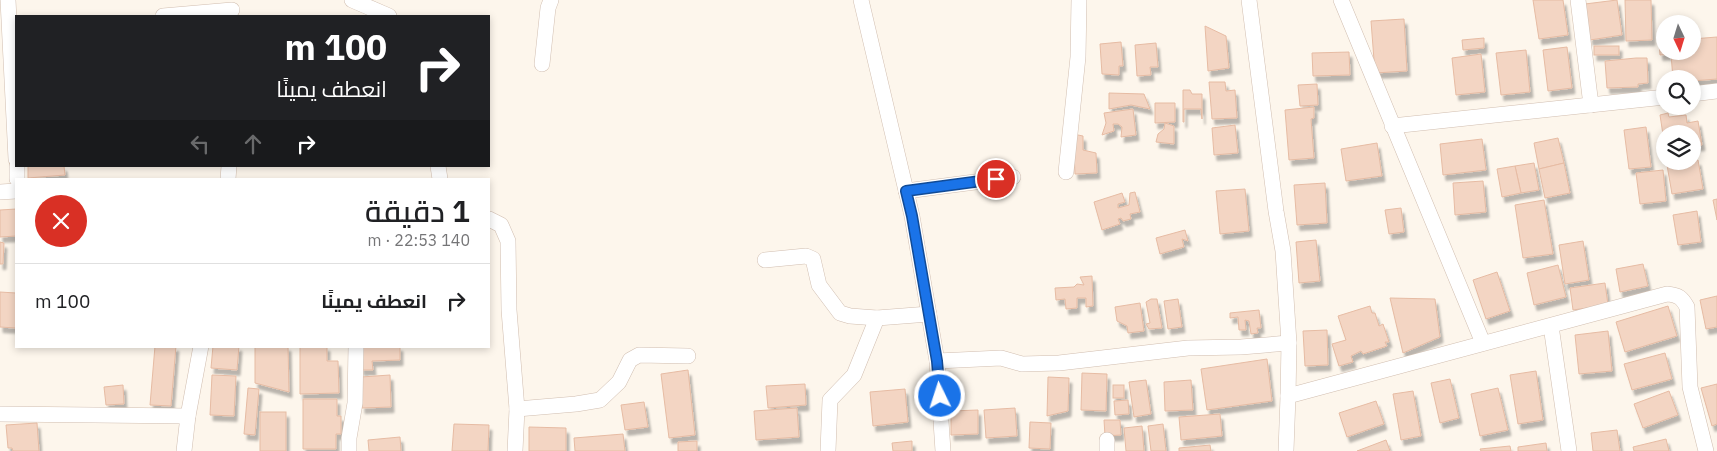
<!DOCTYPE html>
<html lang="ar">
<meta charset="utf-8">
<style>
:root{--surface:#fff;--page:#f2f2f2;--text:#202124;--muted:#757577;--line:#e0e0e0}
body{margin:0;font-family:"IBM Plex Sans",Cairo,sans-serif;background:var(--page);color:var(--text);direction:rtl;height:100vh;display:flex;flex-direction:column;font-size:19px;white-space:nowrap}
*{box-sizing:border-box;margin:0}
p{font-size:16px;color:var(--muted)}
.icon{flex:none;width:28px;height:28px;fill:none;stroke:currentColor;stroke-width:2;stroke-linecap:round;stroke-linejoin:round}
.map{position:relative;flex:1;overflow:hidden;direction:ltr}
.panel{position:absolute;left:15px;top:178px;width:475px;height:170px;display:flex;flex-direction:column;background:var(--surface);border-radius:0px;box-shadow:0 2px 8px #0003;direction:rtl}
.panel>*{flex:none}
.banner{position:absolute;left:15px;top:15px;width:475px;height:152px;border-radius:0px;box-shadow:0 2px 8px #0003;direction:rtl;background:#202124;color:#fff;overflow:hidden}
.needle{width:32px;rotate:176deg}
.fabs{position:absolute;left:1656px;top:15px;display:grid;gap:10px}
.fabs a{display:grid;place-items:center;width:45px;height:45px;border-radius:50%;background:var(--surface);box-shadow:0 2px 8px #0003;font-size:25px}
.pin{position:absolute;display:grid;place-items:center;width:42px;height:42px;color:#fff;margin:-21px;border:2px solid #fff;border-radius:50%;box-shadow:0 1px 5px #0007}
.me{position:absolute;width:55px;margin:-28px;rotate:356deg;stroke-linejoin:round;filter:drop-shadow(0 0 4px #0008)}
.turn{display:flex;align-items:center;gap:18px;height:105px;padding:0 20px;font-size:22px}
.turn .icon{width:65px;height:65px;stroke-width:2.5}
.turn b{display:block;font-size:35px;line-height:42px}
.lanes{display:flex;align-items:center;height:48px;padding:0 20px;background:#0003;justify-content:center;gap:25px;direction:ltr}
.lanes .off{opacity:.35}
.round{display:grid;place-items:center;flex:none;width:52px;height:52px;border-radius:26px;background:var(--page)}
.head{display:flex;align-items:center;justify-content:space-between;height:85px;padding:0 20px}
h1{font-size:30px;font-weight:600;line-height:38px}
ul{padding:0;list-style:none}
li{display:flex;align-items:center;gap:15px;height:75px;padding:0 20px;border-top:1px solid var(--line)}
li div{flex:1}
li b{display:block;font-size:19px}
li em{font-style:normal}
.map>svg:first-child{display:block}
.building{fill:#f3d5c3;stroke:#e6bba3;filter:url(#shadow)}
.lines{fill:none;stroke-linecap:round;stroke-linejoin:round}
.street-casing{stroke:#d1beb0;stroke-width:16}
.street{stroke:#fff;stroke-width:15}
.route-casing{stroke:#114b97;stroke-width:12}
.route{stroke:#1a73e8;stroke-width:9}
</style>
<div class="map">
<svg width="1717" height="451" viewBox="0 0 1717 451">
<defs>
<filter id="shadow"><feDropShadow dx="3" dy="5.5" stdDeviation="1" flood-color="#0004"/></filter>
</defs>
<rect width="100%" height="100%" fill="#fdf6ec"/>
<g class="building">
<polygon points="1533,0 1563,0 1568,35 1539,39"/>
<polygon points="1617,0 1622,35 1590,40 1585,4"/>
<polygon points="1625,0 1651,0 1652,40 1626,41"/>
<polygon points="1404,19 1407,71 1375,73 1371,21"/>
<polygon points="1205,26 1226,36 1229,68 1208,71"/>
<polygon points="1717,37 1717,79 1692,81 1692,79 1673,79 1671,54 1660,55 1659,42 1665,42 1665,51 1692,51 1692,39"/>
<polygon points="1484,38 1484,48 1463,50 1462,40"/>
<polygon points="1121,42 1123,66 1119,66 1119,75 1102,74 1100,44"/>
<polygon points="1156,43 1158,67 1150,67 1151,75 1137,76 1135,45"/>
<rect x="1594" y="46" width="25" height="9"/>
<polygon points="1567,47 1572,88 1548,91 1543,50"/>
<polygon points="1526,50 1530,92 1501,95 1496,53"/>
<polygon points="1349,52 1350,75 1313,76 1312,53"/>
<polygon points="1481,54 1485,92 1456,95 1452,58"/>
<polygon points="1636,58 1647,58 1648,83 1638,84 1638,87 1607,88 1605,61"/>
<polygon points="1209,82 1225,82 1226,91 1235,90 1237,118 1212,119"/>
<polygon points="1317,84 1318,105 1300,106 1298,85"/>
<polygon points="1183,90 1190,90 1192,94 1202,94 1202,119 1201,109 1184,109 1184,122 1183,122"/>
<polygon points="1109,93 1144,94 1150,109 1131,105 1109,109"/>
<polygon points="1155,103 1175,103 1175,122 1155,123"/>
<polygon points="1314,107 1314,118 1311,119 1314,158 1289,160 1285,110"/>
<polygon points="1133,109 1136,135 1121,137 1122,127 1118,124 1113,124 1114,131 1102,135 1106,123 1104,113"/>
<polygon points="1668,113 1669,117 1686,115 1687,123 1698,121 1702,145 1692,146 1692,134 1665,134 1665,148 1660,115"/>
<polygon points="1165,123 1174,126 1174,144 1156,142 1158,134 1164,129"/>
<polygon points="1235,125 1238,153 1214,155 1212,128"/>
<polygon points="1646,127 1651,167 1629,169 1624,130"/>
<polygon points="1073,134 1083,136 1083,150 1096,153 1097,173 1075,174"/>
<polygon points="1558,138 1564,163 1539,169 1534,143"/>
<polygon points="1482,139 1486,170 1443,175 1440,144"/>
<polygon points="1377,143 1382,176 1346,181 1341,149"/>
<polygon points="1698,160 1703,189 1672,194 1667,165"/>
<polygon points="1534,163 1539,190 1521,193 1515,166"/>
<polygon points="1564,163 1570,193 1545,198 1539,169"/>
<polygon points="28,166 64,166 65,175 28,178"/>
<polygon points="1515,166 1521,193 1502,197 1497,169"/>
<polygon points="1663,170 1666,201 1640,204 1636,173"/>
<polygon points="1483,181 1486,212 1455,215 1453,183"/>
<polygon points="1325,183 1327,223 1297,225 1294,185"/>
<polygon points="1245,189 1249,231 1220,234 1216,191"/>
<polygon points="1135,192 1140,212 1130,214 1131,219 1123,221 1121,218 1118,219 1120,224 1102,230 1094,202 1122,193 1125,202 1118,204 1118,208 1129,205 1130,193"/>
<polygon points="1717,199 1717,220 1713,200"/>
<polygon points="1544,200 1553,254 1523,258 1515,205"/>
<polygon points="1401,208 1404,232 1389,234 1385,210"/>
<polygon points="16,209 16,236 0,237 0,210"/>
<polygon points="1697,211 1701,242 1678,245 1673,215"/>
<polygon points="1185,230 1188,241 1182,239 1184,247 1160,254 1156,238"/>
<polygon points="1316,240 1320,281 1299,283 1296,242"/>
<polygon points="1583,241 1589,280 1565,284 1559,245"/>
<polygon points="0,242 4,243 3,264 0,264"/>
<polygon points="1643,264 1648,286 1620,292 1616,269"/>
<polygon points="1558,265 1566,297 1534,305 1527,273"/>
<polygon points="1497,272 1510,311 1486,319 1473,280"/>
<polygon points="1092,276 1093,306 1086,307 1086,298 1077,298 1077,308 1066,309 1065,299 1056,300 1055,288 1074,287 1077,284 1084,285 1080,277"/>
<polygon points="1605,283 1608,305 1573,310 1570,288"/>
<polygon points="0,292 16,293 16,328 0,327"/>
<polygon points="1717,296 1717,327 1706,329 1700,300"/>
<polygon points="1390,298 1435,299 1440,337 1403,353"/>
<polygon points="1151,299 1157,299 1162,328 1149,329 1146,324 1150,323 1146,302"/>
<polygon points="1178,299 1182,327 1168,329 1164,301"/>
<polygon points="1140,303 1144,331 1128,333 1127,326 1117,321 1115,307"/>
<polygon points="1370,306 1372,313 1375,313 1379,326 1383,324 1389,342 1385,342 1387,346 1363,354 1361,351 1351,356 1353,362 1339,366 1332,344 1346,340 1338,316"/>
<polygon points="1668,306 1677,336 1625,352 1616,322"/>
<polygon points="1259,310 1261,328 1257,328 1258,333 1251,334 1249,321 1245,320 1246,330 1239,330 1238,317 1230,318 1230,313"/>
<polygon points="1327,330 1328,365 1305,366 1303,331"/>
<polygon points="1608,331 1612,371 1579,374 1575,335"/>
<polygon points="155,346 176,346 171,406 150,405"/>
<polygon points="213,346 239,346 237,370 211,368"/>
<polygon points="255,346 288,346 289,392 255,383"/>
<polygon points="300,346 327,346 327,361 338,361 339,393 300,394"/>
<polygon points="360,346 400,346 400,360 372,361 373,370 361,370"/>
<polygon points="1665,353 1672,379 1632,390 1624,364"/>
<polygon points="1267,359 1272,401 1207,410 1201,369"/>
<polygon points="688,370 695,435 669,438 661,374"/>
<polygon points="1536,371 1543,420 1518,424 1510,375"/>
<polygon points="1082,373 1107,374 1106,411 1081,410"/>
<polygon points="212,375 236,376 234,416 210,415"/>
<polygon points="390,375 391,407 362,408 361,377"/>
<polygon points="1048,377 1069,378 1068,411 1047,416"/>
<polygon points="1450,379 1459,418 1440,423 1431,383"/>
<polygon points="1146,380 1151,414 1134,417 1129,382"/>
<polygon points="1191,380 1193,410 1165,411 1164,382"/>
<polygon points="805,384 806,405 768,408 766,386"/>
<polygon points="1717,384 1717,424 1712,426 1701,388"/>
<polygon points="123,385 124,404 106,405 104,387"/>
<rect x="1113" y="385" width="11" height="13"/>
<polygon points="248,388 259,389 255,435 244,434"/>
<polygon points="1498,388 1508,430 1480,436 1471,394"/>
<polygon points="905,389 908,422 873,426 870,392"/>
<polygon points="1413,391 1421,436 1401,440 1393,394"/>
<polygon points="1669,391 1678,415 1643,428 1634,404"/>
<polygon points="303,399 337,399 337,416 341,416 341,434 336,434 336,449 303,449"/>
<polygon points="1128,400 1129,414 1115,415 1114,401"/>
<polygon points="1376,401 1384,424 1347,437 1339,413"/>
<polygon points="644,402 648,427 625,430 621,405"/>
<polygon points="797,408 799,437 756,440 754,411"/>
<polygon points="1015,408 1017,436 986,438 984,410"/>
<polygon points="978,410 978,434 951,435 951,411"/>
<rect x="260" y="412" width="26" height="39"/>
<polygon points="1220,414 1222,436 1181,440 1179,417"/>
<polygon points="1104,420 1120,420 1121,435 1105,436"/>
<polygon points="1030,422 1051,423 1050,449 1029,448"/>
<polygon points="37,423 39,451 13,451 12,448 8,448 6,425"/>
<polygon points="454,424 489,425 488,451 452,451"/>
<polygon points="1163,424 1166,451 1151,451 1148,426"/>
<polygon points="1142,426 1144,451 1126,451 1124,428"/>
<polygon points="529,427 566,428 566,451 529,451"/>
<polygon points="1617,430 1620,451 1593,451 1591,433"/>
<polygon points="623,434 625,451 575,451 574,438"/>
<polygon points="400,437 401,451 369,451 368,440"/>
<polygon points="1666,439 1669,451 1634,451 1633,447"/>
<polygon points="1386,440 1390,451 1357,451"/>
<polygon points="697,441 697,451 678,451 678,442"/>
<polygon points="912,441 912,451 893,451 892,443"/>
<polygon points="1546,443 1547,451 1518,451 1518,447"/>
<polygon points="1210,445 1211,451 1179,451 1179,448"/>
<polygon points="1510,446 1511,451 1481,451 1480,449"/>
</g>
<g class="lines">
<defs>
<g id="street">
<polyline points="8,0 16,159"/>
<polyline points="352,0 389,16"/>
<polyline points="861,0 912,216 937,361 943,451"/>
<polyline points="1249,0 1276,211 1283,251 1289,343 1288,396"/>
<polyline points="1341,0 1483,343"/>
<polyline points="1578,0 1591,105"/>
<polyline points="163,16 232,10"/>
<polyline points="542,64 548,8 551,0"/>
<polyline points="1692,94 1717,91"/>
<polyline points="1392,126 1665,97"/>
<polyline points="17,166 17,179"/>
<polyline points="438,166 440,179"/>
<polyline points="1066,172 1078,57 1079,0"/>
<polyline points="228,179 229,166"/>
<polyline points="906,191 1013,177"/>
<polyline points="0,192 16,191"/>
<polyline points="489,219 501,225 508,241 509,310 517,409 515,451"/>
<polyline points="765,260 806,256 813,259 819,285 840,313 850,316 877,318 929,314"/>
<polyline points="1551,326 1569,451"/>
<polyline points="937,361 1001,358 1022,364 1059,363 1188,348 1241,347 1289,343"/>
<polyline points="517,409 576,404 600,400 619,382 630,360 639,355 688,356"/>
<polyline points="0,414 188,416"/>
<polyline points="184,451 188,416 201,346"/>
<polyline points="349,451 349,438 355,403 356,346"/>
<polyline points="828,451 830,400 854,375 877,318"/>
<polyline points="1107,451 1107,440"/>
<path d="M1286,451l2,-55 379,-102c12,1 15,4 20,13l3,80 16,64"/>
</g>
</defs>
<use href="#street" class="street-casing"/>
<use href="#street" class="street"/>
</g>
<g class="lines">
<defs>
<polyline id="route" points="940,396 937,361 912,216 906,191 996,179"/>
</defs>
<use href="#route" class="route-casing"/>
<use href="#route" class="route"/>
</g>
</svg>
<div class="fabs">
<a><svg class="needle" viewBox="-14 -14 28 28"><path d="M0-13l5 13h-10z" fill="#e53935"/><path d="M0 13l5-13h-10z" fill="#757577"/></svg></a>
<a><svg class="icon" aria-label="search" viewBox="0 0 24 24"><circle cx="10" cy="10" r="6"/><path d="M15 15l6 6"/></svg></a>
<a><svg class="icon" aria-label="layers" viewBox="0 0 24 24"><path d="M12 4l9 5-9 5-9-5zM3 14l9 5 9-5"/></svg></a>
</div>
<div class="pin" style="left:996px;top:179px;background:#d93025"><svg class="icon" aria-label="arrive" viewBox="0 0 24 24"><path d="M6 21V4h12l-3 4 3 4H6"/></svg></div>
<svg class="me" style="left:940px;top:396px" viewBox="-20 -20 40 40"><circle r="17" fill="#1a73e8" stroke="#fff" stroke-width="3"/><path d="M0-11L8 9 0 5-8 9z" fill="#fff"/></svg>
<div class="banner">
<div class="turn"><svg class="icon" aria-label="right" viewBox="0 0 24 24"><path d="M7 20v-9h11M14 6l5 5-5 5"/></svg><div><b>100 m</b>انعطف يمينًا</div></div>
<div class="lanes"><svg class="icon off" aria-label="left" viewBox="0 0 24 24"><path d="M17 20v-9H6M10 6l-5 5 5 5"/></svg><svg class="icon off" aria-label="ahead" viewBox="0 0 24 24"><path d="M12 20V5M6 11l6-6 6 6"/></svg><svg class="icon" aria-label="right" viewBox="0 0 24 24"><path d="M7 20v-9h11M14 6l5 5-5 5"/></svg></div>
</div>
<section class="panel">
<div class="head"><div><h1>1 دقيقة</h1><p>140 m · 22:53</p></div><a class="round" style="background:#d93025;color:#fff"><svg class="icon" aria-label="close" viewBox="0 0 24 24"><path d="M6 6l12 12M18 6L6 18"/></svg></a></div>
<ul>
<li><svg class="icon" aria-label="right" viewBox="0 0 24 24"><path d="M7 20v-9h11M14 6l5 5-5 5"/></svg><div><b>انعطف يمينًا</b></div><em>100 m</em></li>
</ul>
</section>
</div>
